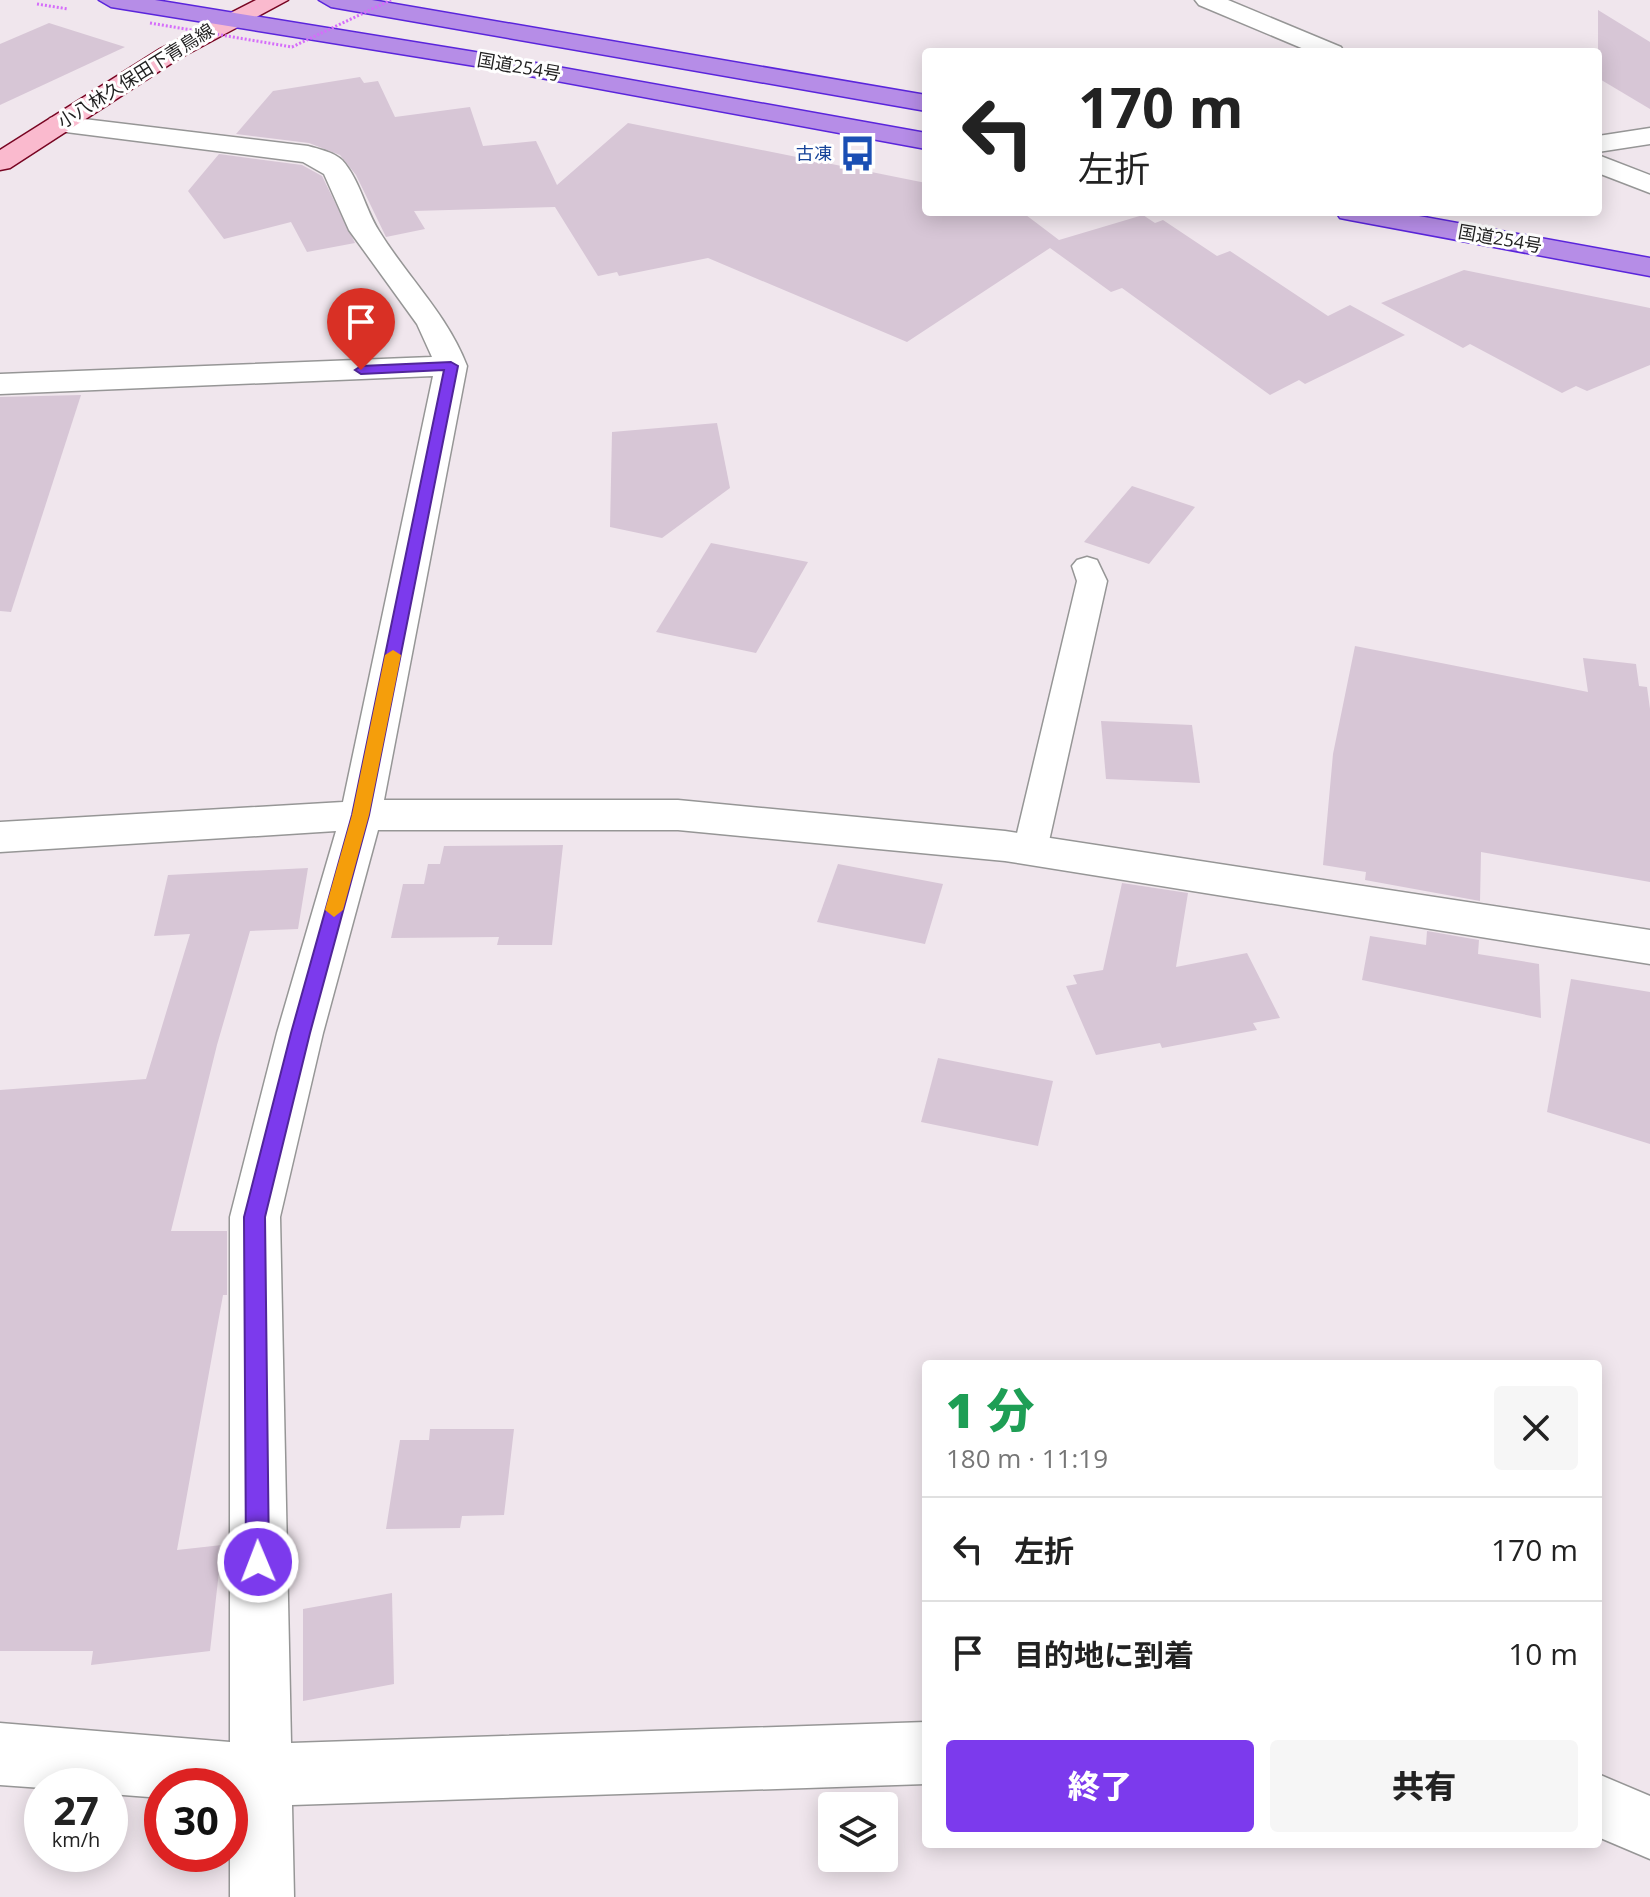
<!DOCTYPE html>
<html lang="ja">
<meta charset="utf-8">
<style>
:root{--surface:#fff;--page:#f6f6f6;--text:#222;--muted:#767676;--line:#e0e0e0;--accent:#7c3aed}
body{margin:0;font-family:"Open Sans","Noto Sans JP",sans-serif;background:var(--page);color:var(--text);height:100vh;display:flex;flex-direction:column;font-size:30px;white-space:nowrap}
*{box-sizing:border-box;margin:0}
p{font-size:26px;color:var(--muted)}
.icon{flex:none;width:44px;height:44px;fill:none;stroke:currentColor;stroke-width:2;stroke-linecap:round;stroke-linejoin:round}
.map{position:relative;flex:1;overflow:hidden}
.drawer{position:absolute;left:922px;top:1360px;width:680px;height:488px;display:flex;flex-direction:column;background:var(--surface);border-radius:8px;box-shadow:0 4px 20px #0003}
.drawer>*{flex:none}
.hud{position:absolute;left:922px;top:48px;width:680px;height:168px;border-radius:8px;box-shadow:0 4px 20px #0003;background:#fff;color:var(--text);overflow:hidden}
.tools{position:absolute;left:818px;top:1792px;display:grid;gap:16px}
.tools a{display:grid;place-items:center;width:80px;height:80px;border-radius:8px;background:var(--surface);box-shadow:0 4px 20px #0003;font-size:40px}
.speed{position:absolute;left:24px;top:1768px;display:flex;gap:16px;font-size:40px;font-weight:700;text-align:center}
.speed>*{display:grid;place-content:center;width:104px;height:104px;border-radius:50%;background:var(--surface);box-shadow:0 4px 20px #0003;line-height:1}
.speed small{font-size:20px;font-weight:400}
.speed .limit{border:12px solid #d22;background:#fff;color:#111}
.pin{position:absolute;display:grid;place-items:center;width:68px;height:68px;color:#fff;margin:-82px -34px;border-radius:50% 50% 50% 0;rotate:-45deg;box-shadow:0 0 8px #0007}
.pin .icon{rotate:45deg}
.me{position:absolute;width:88px;margin:-44px;rotate:359deg;stroke-linejoin:round;filter:drop-shadow(0 0 6px #0008)}
.turn{display:flex;align-items:center;gap:28px;height:168px;padding:0 24px;font-size:36px}
.turn .icon{width:104px;height:104px;stroke-width:2.5}
.turn b{display:block;font-size:56px;line-height:68px}
.round{display:grid;place-items:center;flex:none;width:84px;height:84px;border-radius:8px;background:var(--page)}
.head{display:flex;align-items:center;justify-content:space-between;height:136px;padding:0 24px}
h1{font-size:48px;font-weight:800;line-height:60px;color:#1e9e55}
.primary-button{display:flex;gap:16px;margin-top:auto;padding:16px 24px}
.primary-button a{flex:1;height:92px;border-radius:8px;background:var(--accent);color:#fff;font-size:32px;font-weight:800;line-height:92px;text-align:center}
.primary-button a+a{background:var(--page);color:var(--text)}
ul{padding:0;list-style:none}
li{display:flex;align-items:center;gap:24px;height:104px;padding:0 24px;border-top:2px solid var(--line)}
li div{flex:1}
li b{display:block;font-size:30px}
li em{font-style:normal}
.map>svg:first-child{display:block}
.building{fill:#d7c6d6}
.lines{fill:none;stroke-linecap:round;stroke-linejoin:round}
.lane-casing{stroke:#969696;stroke-width:3}
.street-casing{stroke:#969696;stroke-width:3}
.secondary-casing{stroke:#780522;stroke-width:3}
.highway-casing{stroke:#5a25db;stroke-width:3}
.path{stroke:#d56dfa;stroke-width:3;stroke-dasharray:2 2;stroke-linecap:butt}
.lane{fill:#fff;fill-rule:evenodd}
.street{fill:#fff;fill-rule:evenodd}
.secondary{fill:#fabace;fill-rule:evenodd}
.highway{fill:#b68de7;fill-rule:evenodd}
.path-bridge{stroke:#d56dfa;stroke-width:3;stroke-dasharray:2 2;stroke-linecap:butt}
.route{fill:#7c3aed;stroke:#51269a;stroke-width:2}
.slow{fill:#f59e0b}
.labels{text-anchor:middle;stroke-width:6;stroke-linejoin:round;paint-order:stroke}
.far-street-label{font-size:18px;fill:#1f1f1f;stroke:#fff}
.far-transit-label{font-size:18px;fill:#164399;stroke:#fff;text-anchor:end}
</style>
<div class="map">
<svg width="1650" height="1897" viewBox="0 0 1650 1897">
<rect width="100%" height="100%" fill="#f0e6ed"/>
<g class="building">
<polygon points="1598,10 1650,42 1650,109 1598,78"/>
<polygon points="49,23 125,47 0,105 0,44"/>
<polygon points="360,77 364,83 378,81 395,117 470,107 483,146 536,141 557,185 628,123 926,183 926,212 1022,212 1059,240 1143,215 1155,223 1163,220 1217,256 1230,251 1328,316 1350,305 1405,335 1305,384 1299,380 1270,395 1122,288 1111,292 1050,248 907,342 708,258 619,276 617,272 598,276 555,207 414,211 425,229 386,237 356,175 340,155 309,143 236,134 273,91"/>
<polygon points="219,154 302,165 322,176 355,243 307,252 291,222 224,239 188,191"/>
<polygon points="1464,270 1650,308 1650,365 1587,391 1576,386 1562,393 1470,344 1463,348 1381,303"/>
<polygon points="81,395 11,612 0,611 0,397"/>
<polygon points="717,423 730,488 662,538 610,527 612,432"/>
<polygon points="1132,486 1195,507 1149,564 1084,542"/>
<polygon points="711,543 808,562 756,653 656,632"/>
<polygon points="1355,646 1588,692 1583,658 1636,664 1639,686 1647,687 1650,709 1650,882 1481,852 1480,901 1365,880 1366,872 1323,865 1333,754"/>
<polygon points="1101,721 1192,725 1200,783 1106,779"/>
<polygon points="563,845 552,945 497,945 499,937 391,938 403,884 424,884 428,864 440,864 444,846"/>
<polygon points="838,864 943,884 925,944 817,922"/>
<polygon points="308,868 298,929 250,931 217,1045 171,1231 227,1231 227,1295 223,1295 177,1550 222,1545 210,1651 91,1665 93,1651 0,1651 0,1090 146,1079 190,934 154,936 168,875"/>
<polygon points="1122,883 1188,893 1176,967 1247,953 1280,1018 1253,1023 1257,1030 1162,1048 1160,1043 1096,1055 1066,986 1077,984 1073,975 1103,970"/>
<polygon points="1427,931 1479,940 1478,954 1539,964 1541,1018 1362,980 1370,936 1426,945"/>
<polygon points="1571,979 1650,992 1650,1144 1547,1112"/>
<polygon points="938,1058 1053,1081 1038,1146 921,1122"/>
<polygon points="430,1429 514,1429 504,1515 462,1516 460,1528 386,1529 400,1440 429,1440"/>
<polygon points="392,1593 394,1684 303,1701 303,1609"/>
</g>
<g class="lines">
<defs>
<polygon id="lane" points="1087,557 1097,560 1107,581 1047,850 1042,859 1030,862 1018,859 1013,850 1077,581 1072,566 1077,560"/>
<g id="street">
<polygon points="1195,0 1228,0 1341,47 1344,52 1311,52 1199,5"/>
<path d="M59,116l249,30c11,3 25,6 34,14 18,20 23,49 37,71 29,47 68,83 88,135l-83,434h294l327,31 645,99v34l-645,-103 -327,-31h-300l-55,203 -43,184 11,526 635,-21v62l-634,21 2,92h-64v-111h-68v12l-52,-4v-8l-68,2 -42,-3v-62l230,19v-525l47,-184 59,-202 -336,21v-30l343,-20 90,-426 -433,18v-20l432,-17 -15,-33 -68,-94 -25,-56 -21,-12 -253,-32 -4,-6 4,-6z"/>
<polygon points="1650,128 1650,144 1598,152 1598,136"/>
<polygon points="1598,155 1650,175 1650,193 1598,173"/>
<polygon points="1598,1774 1650,1796 1650,1859 1598,1837"/>
</g>
<polygon id="secondary" points="256,0 288,0 178,59 10,168 0,170 0,150 160,49"/>
<g id="highway">
<polygon points="99,0 155,0 475,52 926,133 926,149 475,66 111,7"/>
<polygon points="319,0 372,0 926,95 926,111 331,7"/>
<polygon points="1336,212 1397,212 1650,258 1650,276 1350,220 1340,218"/>
</g>
</defs>
<use href="#lane" class="lane-casing"/>
<use href="#street" class="street-casing"/>
<use href="#secondary" class="secondary-casing"/>
<use href="#highway" class="highway-casing"/>
<polyline class="path" points="37,4 68,9"/>
<use href="#lane" class="lane"/>
<use href="#street" class="street"/>
<use href="#secondary" class="secondary"/>
<use href="#highway" class="highway"/>
<polyline class="path-bridge" points="150,23 292,47 391,0"/>
</g>
<polygon class="route" points="451,362 458,366 369,815 310,1033 265,1217 269,1562 266,1570 258,1574 249,1570 246,1562 244,1217 291,1033 352,815 444,370 361,374 355,370 361,366"/>
<polygon class="slow" points="393,650 401,655 369,815 343,910 334,917 325,910 352,815 385,655"/>
<defs>
<symbol id="bus-bare" viewBox="-9 -9 18 18"><path d="M-5-6H5V4H4V6H2V4H-2V6H-4V4H-5ZM-3.5-4V0h7V-4ZM-3.5 1.2v1.5H-2V1.2ZM2 1.2v1.5H3.5V1.2Z" fill="#1a4fb4" stroke="#fff" stroke-width="2.5" paint-order="stroke"/></symbol>
</defs>
<g fill-rule="evenodd">
<use href="#bus-bare" x="832" y="128" width="51" height="51"/>
</g>
<g class="labels">
<g class="far-street-label">
<text transform="translate(519 67) rotate(10)" y="6">国道254号</text>
<text transform="translate(136 76) rotate(-32)" y="6">小八林久保田下青鳥線</text>
<text transform="translate(1500 239) rotate(10)" y="6">国道254号</text>
</g>
<g class="far-transit-label">
<text x="832" y="160">古凍</text>
</g>
</g>
</svg>
<div class="tools">
<a><svg class="icon" aria-label="layers" viewBox="0 0 24 24"><path d="M12 4l9 5-9 5-9-5zM3 14l9 5 9-5"/></svg></a>
</div>
<div class="speed"><div>27<small>km/h</small></div><div class="limit">30</div></div>
<div class="pin" style="left:361px;top:370px;background:#d93025"><svg class="icon" aria-label="arrive" viewBox="0 0 24 24"><path d="M6 21V4h12l-3 4 3 4H6"/></svg></div>
<svg class="me" style="left:258px;top:1562px" viewBox="-20 -20 40 40"><circle r="17" fill="#7c3aed" stroke="#fff" stroke-width="3"/><path d="M0-11L8 9 0 5-8 9z" fill="#fff"/></svg>
<div class="hud">
<div class="turn"><svg class="icon" aria-label="left" viewBox="0 0 24 24"><path d="M17 20v-9H6M10 6l-5 5 5 5"/></svg><div><b>170 m</b>左折</div></div>
</div>
<section class="drawer">
<div class="head"><div><h1>1 分</h1><p>180 m · 11:19</p></div><a class="round"><svg class="icon" aria-label="close" viewBox="0 0 24 24"><path d="M6 6l12 12M18 6L6 18"/></svg></a></div>
<ul>
<li><svg class="icon" aria-label="left" viewBox="0 0 24 24"><path d="M17 20v-9H6M10 6l-5 5 5 5"/></svg><div><b>左折</b></div><em>170 m</em></li>
<li><svg class="icon" aria-label="arrive" viewBox="0 0 24 24"><path d="M6 21V4h12l-3 4 3 4H6"/></svg><div><b>目的地に到着</b></div><em>10 m</em></li>
</ul>
<div class="primary-button"><a>終了</a><a>共有</a></div>
</section>
</div>
